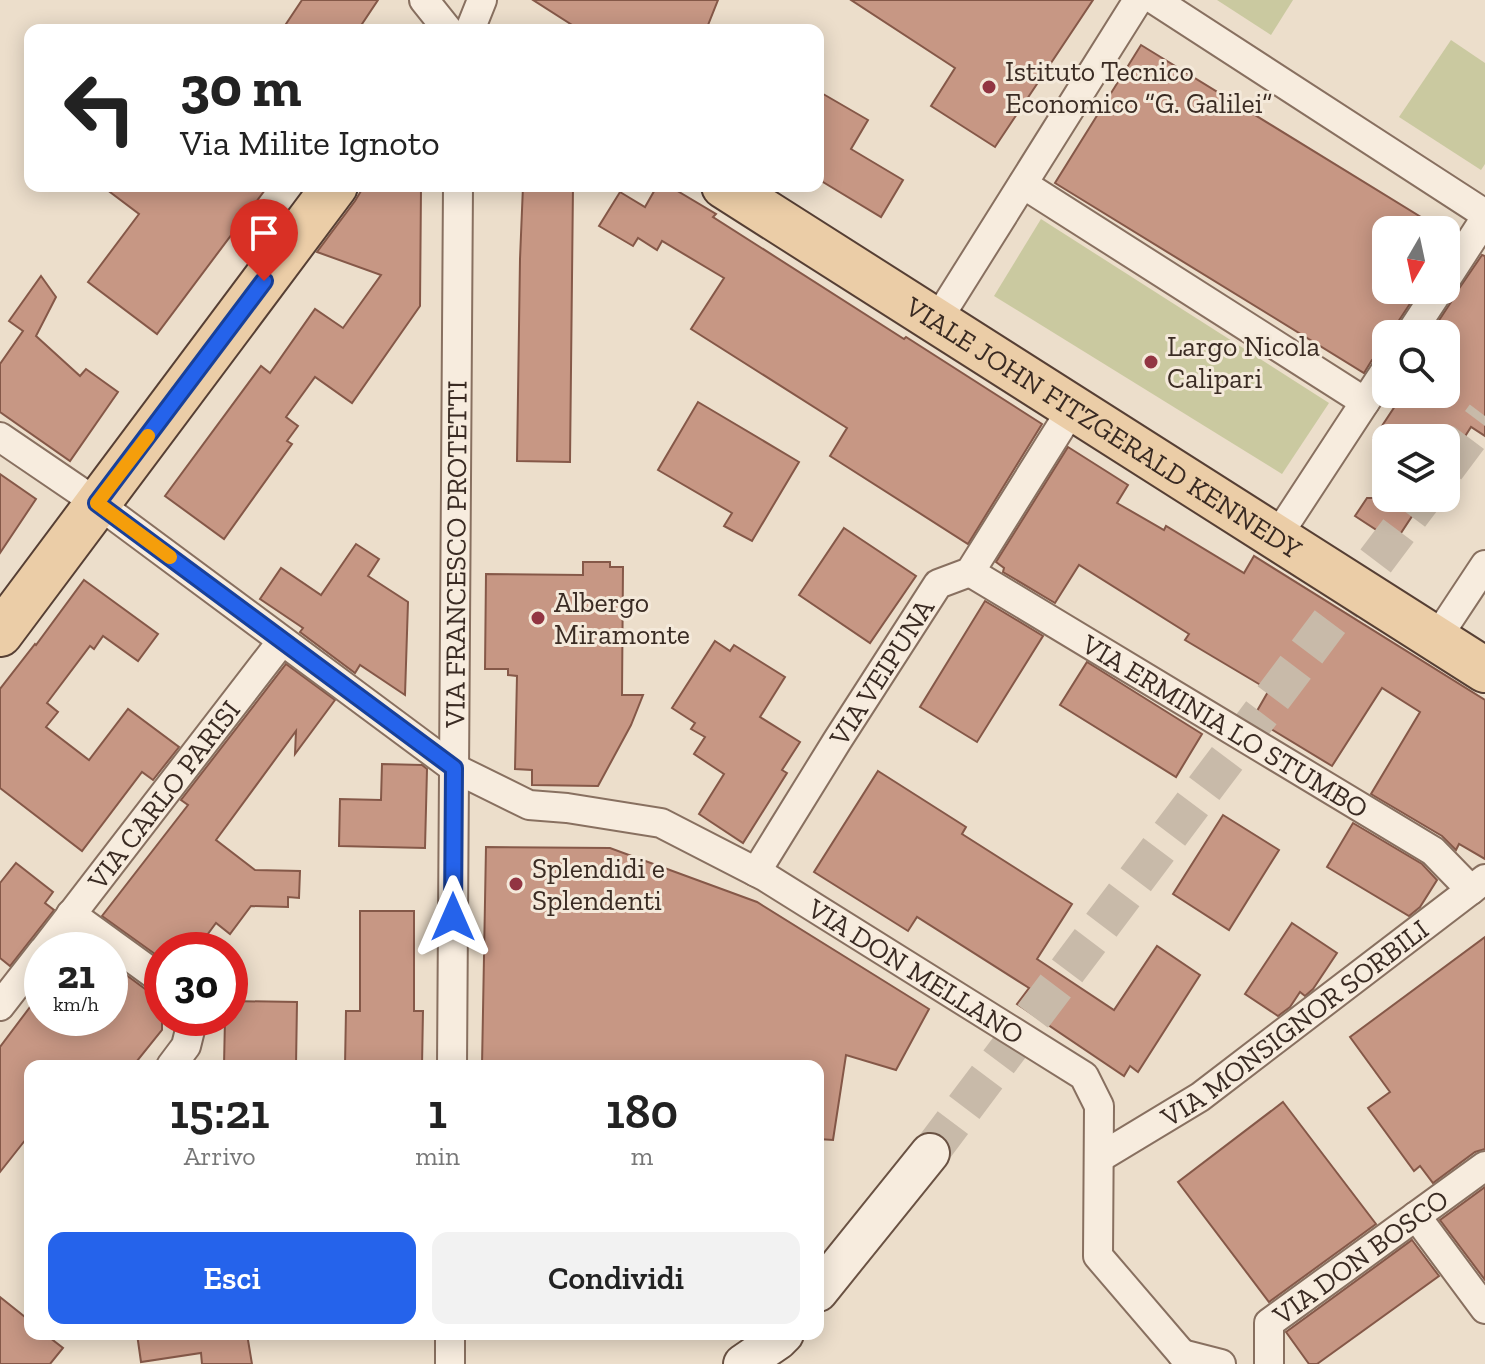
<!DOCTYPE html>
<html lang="it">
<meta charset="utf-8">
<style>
:root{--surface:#fff;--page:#f2f2f2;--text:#222;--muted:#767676;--accent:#2563eb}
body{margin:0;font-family:"Zilla Slab",serif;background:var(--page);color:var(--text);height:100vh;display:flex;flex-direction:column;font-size:30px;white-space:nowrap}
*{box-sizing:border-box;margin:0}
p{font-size:26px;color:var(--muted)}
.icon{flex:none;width:44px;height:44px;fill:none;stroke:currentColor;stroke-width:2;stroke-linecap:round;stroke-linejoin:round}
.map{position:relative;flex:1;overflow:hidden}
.sheet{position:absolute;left:24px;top:1060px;width:800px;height:280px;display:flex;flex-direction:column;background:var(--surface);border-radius:16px;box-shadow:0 4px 20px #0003}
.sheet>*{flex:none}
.guide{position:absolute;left:24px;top:24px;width:800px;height:168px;border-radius:16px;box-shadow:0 4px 20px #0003;background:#fff;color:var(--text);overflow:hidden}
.needle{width:52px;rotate:189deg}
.tools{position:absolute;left:1372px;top:216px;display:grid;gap:16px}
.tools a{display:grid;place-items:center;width:88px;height:88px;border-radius:16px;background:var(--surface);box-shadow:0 4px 20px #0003;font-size:40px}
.speed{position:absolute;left:24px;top:932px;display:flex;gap:16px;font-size:40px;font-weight:700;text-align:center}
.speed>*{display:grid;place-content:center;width:104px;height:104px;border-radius:50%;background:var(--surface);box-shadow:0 4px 20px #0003;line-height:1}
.speed small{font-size:20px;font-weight:400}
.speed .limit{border:12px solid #d22;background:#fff;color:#111}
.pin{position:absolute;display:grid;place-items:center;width:68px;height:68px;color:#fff;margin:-82px -34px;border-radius:50% 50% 50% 0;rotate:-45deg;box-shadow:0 0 8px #0007}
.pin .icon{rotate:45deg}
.me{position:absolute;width:88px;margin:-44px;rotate:0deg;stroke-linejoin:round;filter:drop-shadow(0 0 6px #0008)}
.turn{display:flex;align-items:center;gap:28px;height:168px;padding:0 24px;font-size:36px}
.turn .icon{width:104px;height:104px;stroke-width:2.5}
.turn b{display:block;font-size:56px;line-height:68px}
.eta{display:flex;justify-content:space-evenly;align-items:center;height:136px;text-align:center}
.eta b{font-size:48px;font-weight:600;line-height:56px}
.button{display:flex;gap:16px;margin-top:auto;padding:16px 24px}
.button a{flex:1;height:92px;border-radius:16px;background:var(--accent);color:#fff;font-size:32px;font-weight:600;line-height:92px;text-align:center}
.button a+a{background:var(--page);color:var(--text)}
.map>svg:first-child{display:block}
.green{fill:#cac9a0}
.building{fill:#c79784;stroke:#855848;stroke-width:2}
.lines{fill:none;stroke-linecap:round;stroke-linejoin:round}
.secondary-tunnel{stroke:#c8baa9;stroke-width:38;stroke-dasharray:38 19;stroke-linecap:butt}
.minor-casing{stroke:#887060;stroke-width:32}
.secondary-casing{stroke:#6a5243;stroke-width:42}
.primary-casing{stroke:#563f34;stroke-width:48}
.minor{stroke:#f7ecde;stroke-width:28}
.secondary{stroke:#f7ecde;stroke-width:38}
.primary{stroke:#ebcda7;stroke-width:44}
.route-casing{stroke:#184099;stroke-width:20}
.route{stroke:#2563eb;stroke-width:14}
.slow{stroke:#f59e0b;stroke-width:14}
.poi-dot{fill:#923542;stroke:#f4e9da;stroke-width:3}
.labels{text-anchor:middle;stroke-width:6;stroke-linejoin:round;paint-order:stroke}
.poi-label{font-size:28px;fill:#3a2b23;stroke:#f4e9da;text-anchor:start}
.street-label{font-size:28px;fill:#3a2b23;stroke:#f4e9da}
</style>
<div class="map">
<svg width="1485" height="1364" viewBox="0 0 1485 1364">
<rect width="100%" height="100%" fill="#ecdecb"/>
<g class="green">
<polygon points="1217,0 1293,0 1271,35"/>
<polygon points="1451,40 1485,63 1485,164 1481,170 1399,117"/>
<polygon points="1041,219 1329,403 1282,474 994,296"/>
</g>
<g class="building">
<polygon points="302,0 378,0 358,30 282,30"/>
<polygon points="533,0 718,0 706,30 580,30"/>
<polygon points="851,0 1093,0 995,147 931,106 955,68"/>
<polygon points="1141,45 1442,230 1386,230 1386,290 1419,290 1396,325 1393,334 1386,334 1386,345 1380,354 1372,360 1364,373 1055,183"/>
<polygon points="818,91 868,120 851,149 903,180 881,217 818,179"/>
<polygon points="102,186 268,186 157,334 88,282 139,214"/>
<polygon points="364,186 421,186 420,306 352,403 315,377 286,417 298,426 287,441 292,444 224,539 165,496 261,366 270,373 315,309 343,328 381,275 317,252 355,201"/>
<polygon points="523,186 573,186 570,462 517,461 520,259"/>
<polygon points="657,186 669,186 716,214 713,217 904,339 906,337 1042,424 968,544 830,456 847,428 691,329 724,278 662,241 657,250 638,238 633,246 599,226 620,192 645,207"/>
<polygon points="1482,255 1485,256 1485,436 1471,427 1464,438 1374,438 1403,394 1446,394 1446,334 1430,334 1453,299 1456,293"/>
<polygon points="41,276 56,297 36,336 80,376 86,369 118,392 70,461 0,412 0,364 23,331 9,321"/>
<polygon points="698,402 799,462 752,541 724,526 732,513 658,470"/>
<polygon points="1068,447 1128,485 1117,503 1164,530 1166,526 1244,573 1254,556 1485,700 1485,859 1459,844 1456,850 1442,836 1371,794 1420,712 1382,688 1332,766 1253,718 1269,690 1185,640 1189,634 1079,565 1055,603 1003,572 1004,568 996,562"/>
<polygon points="0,474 36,499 0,553"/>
<polygon points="1367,498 1424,498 1395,542 1355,516"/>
<polygon points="844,528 916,576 870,643 799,595"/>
<polygon points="356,544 379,559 368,576 408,602 405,695 360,665 355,673 300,632 303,628 260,599 281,568 321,595"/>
<polygon points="583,562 610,562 610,567 623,567 622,695 643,695 631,725 598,786 532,785 532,770 515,769 517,676 508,675 508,669 485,669 486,574 583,575"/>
<polygon points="84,580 158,634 138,661 103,636 94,649 90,646 47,703 58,712 46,727 89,760 128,709 179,747 153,780 142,772 82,851 0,788 0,689 35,644 36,645"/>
<polygon points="985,601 1043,636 977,742 920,707"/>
<polygon points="715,641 730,651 734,645 785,677 760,717 800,742 782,770 787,773 743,843 699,814 724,774 694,754 705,737 691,729 695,723 672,708"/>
<polygon points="1087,662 1202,734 1176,777 1060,705"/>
<polygon points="286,664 335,700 295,754 296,731 216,840 255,870 300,871 299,898 288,897 288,907 251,906 230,934 216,923 196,950 162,950 162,959 102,916 188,805 181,800"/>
<polygon points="382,764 422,765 427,769 425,848 339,846 340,799 381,800"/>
<polygon points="878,771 966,827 962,834 1072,904 1037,959 1114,1010 1157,946 1200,975 1138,1072 1130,1066 1124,1076 1017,1004 1029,988 917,917 908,931 814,872"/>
<polygon points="1223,815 1279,850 1229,930 1173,894"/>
<polygon points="1353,823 1422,864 1437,880 1420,907 1409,916 1327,867"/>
<polygon points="486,847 610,848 757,902 929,1009 896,1070 846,1055 833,1140 818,1139 818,1066 482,1066"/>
<polygon points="16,863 53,892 45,903 54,910 10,966 0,958 0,883"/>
<polygon points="360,911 414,911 414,1011 423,1011 422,1066 345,1066 346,1011 360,1011"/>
<polygon points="1292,923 1337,953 1313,989 1305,996 1300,992 1290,1007 1278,1016 1245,994"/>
<polygon points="1485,937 1485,1149 1475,1152 1433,1183 1420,1166 1414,1171 1368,1108 1390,1092 1350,1037"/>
<polygon points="110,963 152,994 162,997 162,1030 133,1066 30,1066 30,1134 0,1172 0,1047 42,991 36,987 42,980 42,1018 110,1018"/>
<polygon points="230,1001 297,1002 296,1066 224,1066 225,1018 230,1018"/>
<polygon points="1283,1102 1376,1224 1269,1302 1178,1182"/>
<polygon points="1485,1187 1485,1280 1440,1220"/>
<polygon points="1412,1240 1439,1276 1317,1364 1309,1364 1286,1332"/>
<polygon points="0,1297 30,1321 30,1334 45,1334 63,1348 50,1364 0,1364"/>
<polygon points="137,1334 247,1334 252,1364 202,1364 201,1353 141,1362"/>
</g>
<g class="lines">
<g class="secondary-tunnel">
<polyline points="1446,468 1485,416"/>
<polyline points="930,1153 1423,498"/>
</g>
<defs>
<g id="minor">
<polyline points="424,0 448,30"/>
<polyline points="1155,0 1485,214"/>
<polyline points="470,30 482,0"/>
<polyline points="1023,184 1365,402"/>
<polyline points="1446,279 1485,219"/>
<polyline points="936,322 1138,0"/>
<polyline points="1410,334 1439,290"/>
<path id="s1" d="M0,437l97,66 357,265 75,37 38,3 94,15 103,53 320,200 15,30 -1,150 84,98 11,10"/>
<polyline points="1276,538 1386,370"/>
<path id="s2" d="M970,572l463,279 38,39"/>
<polyline points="1436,639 1485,565"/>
<path id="s3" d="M756,872l81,-131 101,-157 32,-12 102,-163"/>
<polyline points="71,914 162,980"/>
<path id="s4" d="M44,950l238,-309"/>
<polyline points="0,1006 42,952"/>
<polyline points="171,1066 186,1046 193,1018"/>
<path id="s5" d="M452,1066l6,-880"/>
<path id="s6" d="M1099,1158l101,-61 285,-218"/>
<polyline points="1416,1216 1485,1309"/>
<polyline points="1182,1354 1221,1364"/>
<polyline points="450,1364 450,1334"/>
<path id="s7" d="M1269,1364v-41l216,-157"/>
</g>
<g id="secondary">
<polyline points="818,1292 930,1153"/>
<polyline points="743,1364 778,1340 784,1334"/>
</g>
<g id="primary">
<path id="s8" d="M724,186l761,484"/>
<polyline points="0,634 335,186"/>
</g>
</defs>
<use href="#minor" class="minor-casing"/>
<use href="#secondary" class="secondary-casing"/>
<use href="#primary" class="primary-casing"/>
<use href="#minor" class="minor"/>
<use href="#secondary" class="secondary"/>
<use href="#primary" class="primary"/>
</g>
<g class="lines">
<defs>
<polyline id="route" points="264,281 97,503 454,768 453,917"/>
</defs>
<use href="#route" class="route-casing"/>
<use href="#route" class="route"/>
<polyline class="slow" points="148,436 97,503 170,557"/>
</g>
<g class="poi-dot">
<circle cx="989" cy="87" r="8"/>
<circle cx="1151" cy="362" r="8"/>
<circle cx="538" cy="618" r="8"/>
<circle cx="516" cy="884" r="8"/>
</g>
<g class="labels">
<g class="poi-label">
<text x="1005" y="81">Istituto Tecnico<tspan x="1005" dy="32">Economico “G. Galilei”</tspan></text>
<text x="1167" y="356">Largo Nicola<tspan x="1167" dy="32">Calipari</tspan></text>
<text x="554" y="612">Albergo<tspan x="554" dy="32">Miramonte</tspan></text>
<text x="532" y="878">Splendidi e<tspan x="532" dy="32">Splendenti</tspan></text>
</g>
<g class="street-label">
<text dy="10" stroke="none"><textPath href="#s8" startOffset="450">VIALE JOHN FITZGERALD KENNEDY</textPath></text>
<text dy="10" stroke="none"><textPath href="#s5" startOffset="512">VIA FRANCESCO PROTETTI</textPath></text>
<text dy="10" stroke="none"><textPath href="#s3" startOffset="236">VIA VEIPUNA</textPath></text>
<text dy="10" stroke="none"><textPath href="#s2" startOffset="298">VIA ERMINIA LO STUMBO</textPath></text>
<text dy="10" stroke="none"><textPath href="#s4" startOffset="196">VIA CARLO PARISI</textPath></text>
<text dy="10" stroke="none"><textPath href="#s1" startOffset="1074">VIA DON MELLANO</textPath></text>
<text dy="10" stroke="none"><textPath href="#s6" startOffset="238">VIA MONSIGNOR SORBILI</textPath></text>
<text dy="10" stroke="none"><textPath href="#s7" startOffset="154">VIA DON BOSCO</textPath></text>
</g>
</g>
</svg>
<div class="tools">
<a><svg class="needle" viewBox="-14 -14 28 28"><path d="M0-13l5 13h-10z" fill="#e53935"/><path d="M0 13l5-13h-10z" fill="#767676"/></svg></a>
<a><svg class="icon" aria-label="search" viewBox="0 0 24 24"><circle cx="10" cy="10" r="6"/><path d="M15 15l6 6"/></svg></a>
<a><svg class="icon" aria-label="layers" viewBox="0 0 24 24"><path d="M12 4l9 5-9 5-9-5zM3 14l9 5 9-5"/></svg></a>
</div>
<div class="speed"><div>21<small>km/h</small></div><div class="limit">30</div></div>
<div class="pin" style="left:264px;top:281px;background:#d93025"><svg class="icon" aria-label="arrive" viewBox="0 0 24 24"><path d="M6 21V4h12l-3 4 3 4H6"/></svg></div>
<svg class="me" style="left:453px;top:917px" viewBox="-20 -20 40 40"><path d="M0-17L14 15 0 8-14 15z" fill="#2563eb" stroke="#fff" stroke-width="4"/></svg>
<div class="guide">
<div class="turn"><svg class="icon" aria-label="left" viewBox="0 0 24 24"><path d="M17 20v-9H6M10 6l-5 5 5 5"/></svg><div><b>30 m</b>Via Milite Ignoto</div></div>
</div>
<section class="sheet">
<div class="eta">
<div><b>15:21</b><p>Arrivo</p></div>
<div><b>1</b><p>min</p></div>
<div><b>180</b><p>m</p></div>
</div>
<div class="button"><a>Esci</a><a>Condividi</a></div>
</section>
</div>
